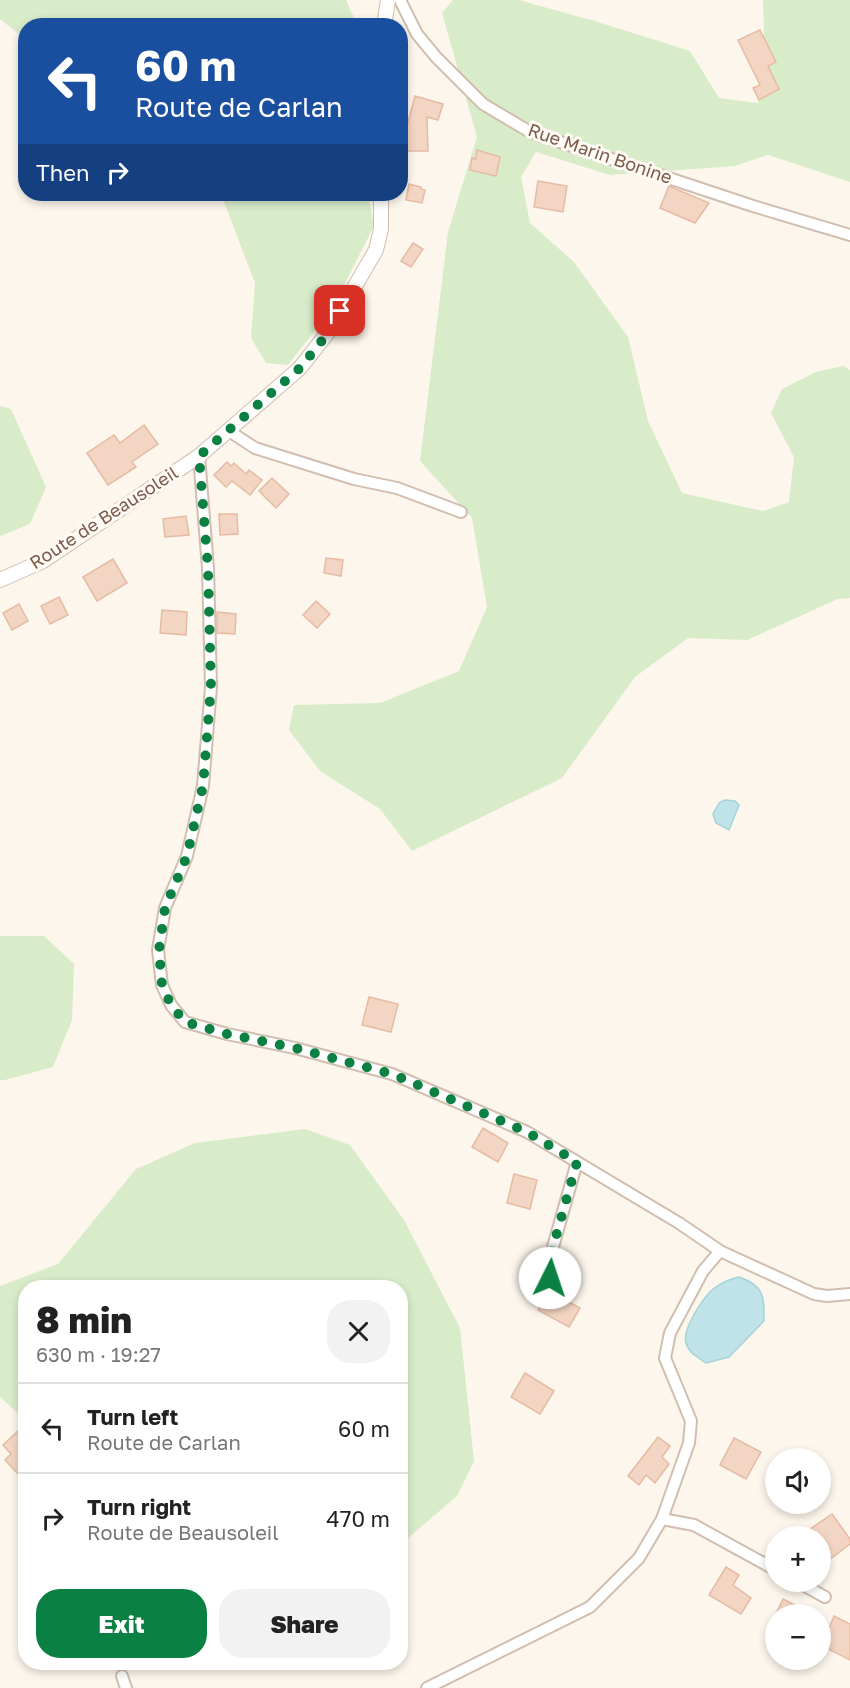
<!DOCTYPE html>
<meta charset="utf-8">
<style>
:root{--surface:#fff;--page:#f2f2f2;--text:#222;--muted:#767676;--line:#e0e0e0;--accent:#0b8043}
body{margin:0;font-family:"Golos Text",sans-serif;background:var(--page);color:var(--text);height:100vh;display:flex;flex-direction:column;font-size:22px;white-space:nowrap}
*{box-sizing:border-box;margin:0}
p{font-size:20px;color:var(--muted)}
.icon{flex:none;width:33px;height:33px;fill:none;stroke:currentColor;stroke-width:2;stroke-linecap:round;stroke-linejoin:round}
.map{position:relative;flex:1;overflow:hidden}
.sheet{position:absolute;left:18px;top:1280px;width:390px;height:390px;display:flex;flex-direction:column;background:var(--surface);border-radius:24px;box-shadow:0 3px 9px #0003}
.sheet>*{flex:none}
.guide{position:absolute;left:18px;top:18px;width:390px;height:183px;border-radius:24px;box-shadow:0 3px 9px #0003;background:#1a4fa0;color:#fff;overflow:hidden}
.tools{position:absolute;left:765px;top:1448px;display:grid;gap:12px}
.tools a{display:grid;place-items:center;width:66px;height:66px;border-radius:50%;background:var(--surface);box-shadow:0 3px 9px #0003;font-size:30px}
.pin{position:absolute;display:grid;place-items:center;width:51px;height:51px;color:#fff;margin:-26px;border-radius:12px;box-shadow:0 3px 9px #0006}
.me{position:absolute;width:66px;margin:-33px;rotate:4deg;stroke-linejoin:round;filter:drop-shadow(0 0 4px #0008)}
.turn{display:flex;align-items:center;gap:21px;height:126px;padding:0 18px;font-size:27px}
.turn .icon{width:78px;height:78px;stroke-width:2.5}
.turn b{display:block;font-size:42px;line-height:51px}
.then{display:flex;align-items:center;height:57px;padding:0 18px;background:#0003;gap:12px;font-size:22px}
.round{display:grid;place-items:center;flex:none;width:63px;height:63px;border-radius:24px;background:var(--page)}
.summary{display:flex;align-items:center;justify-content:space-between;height:102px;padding:0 18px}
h1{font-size:36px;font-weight:800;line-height:45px}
.primary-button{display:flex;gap:12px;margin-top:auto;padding:12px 18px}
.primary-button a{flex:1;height:69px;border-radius:24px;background:var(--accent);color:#fff;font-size:24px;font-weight:800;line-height:69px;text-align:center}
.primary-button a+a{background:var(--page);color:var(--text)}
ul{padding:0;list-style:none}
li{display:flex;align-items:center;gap:18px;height:90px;padding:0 18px;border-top:2px solid var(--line)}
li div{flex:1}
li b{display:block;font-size:22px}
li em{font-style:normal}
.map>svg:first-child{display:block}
.green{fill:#d8ecc9}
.water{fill:#bfe3e8;stroke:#a5d3da;stroke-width:1.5}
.building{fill:#f3d5c3;stroke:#e6bba3;stroke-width:1.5}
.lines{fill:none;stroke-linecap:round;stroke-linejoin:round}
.minor-casing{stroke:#d1beb0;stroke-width:14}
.tertiary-casing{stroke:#d1beb0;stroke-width:16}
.minor{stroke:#fff;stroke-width:10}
.tertiary{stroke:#fff;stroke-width:14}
.route{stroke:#0b8043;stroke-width:10;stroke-dasharray:0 18}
.labels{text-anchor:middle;stroke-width:6;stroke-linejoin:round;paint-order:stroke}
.street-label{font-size:18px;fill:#7a5c4d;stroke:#fffaf3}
</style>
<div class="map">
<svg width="850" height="1688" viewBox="0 0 850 1688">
<rect width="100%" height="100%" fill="#fdf6ec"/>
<g class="green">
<polygon points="0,0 346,0 354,18 355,25 26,26 25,45 20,35 0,19"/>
<polygon points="453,0 519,0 598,22 690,51 719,98 758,103 764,32 763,0 850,0 850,182 768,155 735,166 610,175 536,152 521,177 530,223 574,262 628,337 648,421 682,493 763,511 789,502 794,457 771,413 782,389 816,372 843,366 850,370 850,598 838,599 747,640 688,638 635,677 562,778 412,851 380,809 320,771 289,730 294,705 380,703 459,671 487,607 472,518 420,461 448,232 477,137 442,13"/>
<polygon points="221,194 368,194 374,226 333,307 288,365 266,363 251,338 255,283"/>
<polygon points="0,406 11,409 46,487 30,524 0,536"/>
<polygon points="0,936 44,936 74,964 72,1020 53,1067 5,1080 0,1080"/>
<polygon points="305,1129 350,1145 404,1220 460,1328 474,1461 457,1496 401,1544 400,1287 26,1287 25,1420 0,1397 0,1286 58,1264 136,1169 195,1143"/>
</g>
<g class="water">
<polygon points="725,800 735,801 739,805 729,830 716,823 713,814 719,803"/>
<path d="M739,1277c26,9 25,20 25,44l-35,36 -23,6c-9,-6 -17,-10 -20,-20 -4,-14 17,-45 27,-54 8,-6 16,-10 26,-12z"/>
</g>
<g class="building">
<polygon points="760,30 776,62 768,66 779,89 759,100 753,88 760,85 738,40"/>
<polygon points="415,96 443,104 438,120 427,117 428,151 407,151 407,126"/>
<polygon points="477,150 500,157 496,176 470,170 472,158 476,159"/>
<polygon points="538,181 567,186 563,212 534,207"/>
<polygon points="409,184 421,187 421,189 425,190 422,203 406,200"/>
<polygon points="669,186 709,203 695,223 660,208"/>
<polygon points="413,243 423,249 411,267 401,261"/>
<polygon points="144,425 158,444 132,462 136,467 108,485 87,453 114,435 120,443"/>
<polygon points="227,462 231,466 234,463 246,474 249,470 262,480 250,495 232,481 226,487 214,475"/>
<polygon points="272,478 289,494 276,508 259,491"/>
<polygon points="219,514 237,514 238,534 220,535"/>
<polygon points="186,516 189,535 165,537 163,519"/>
<polygon points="326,558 343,560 341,576 324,573"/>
<polygon points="113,559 127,583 97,601 83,577"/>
<polygon points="59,597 68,615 50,624 41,606"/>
<polygon points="316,601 330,614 317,628 303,615"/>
<polygon points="19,604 28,621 12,630 3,613"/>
<polygon points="162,610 187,612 186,635 160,633"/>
<polygon points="217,612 236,614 235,634 217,633"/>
<polygon points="369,997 398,1004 391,1032 362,1025"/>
<polygon points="483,1128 508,1143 498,1162 472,1147"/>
<polygon points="514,1174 537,1180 530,1209 507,1203"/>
<polygon points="549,1291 580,1308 569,1327 538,1310"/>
<polygon points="525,1373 554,1391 540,1414 511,1397"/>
<polygon points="19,1430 26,1437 26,1464 17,1473 5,1460 11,1454 3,1445"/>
<polygon points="658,1437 670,1446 662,1457 669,1464 655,1483 646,1475 639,1485 628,1476"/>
<polygon points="734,1438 761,1452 746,1479 720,1465"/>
<polygon points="832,1514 850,1539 850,1544 829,1560 820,1548 820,1536 800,1536"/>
<polygon points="726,1567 739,1575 733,1585 751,1598 741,1614 709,1595"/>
<polygon points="783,1599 812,1614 776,1614"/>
<polygon points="834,1616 850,1624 850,1660 822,1646"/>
</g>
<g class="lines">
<defs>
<g id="minor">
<polyline points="400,0 417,34 436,57 483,104 530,132 753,206 850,235"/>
<polyline points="229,431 255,448 354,479 397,488 461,512"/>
<polyline points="199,456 208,568 211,687 203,786 187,856 165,908 158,950 162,985 171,1005 185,1022 227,1034 295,1048 392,1074 527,1132 679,1223 720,1251 703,1271 670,1333 665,1358 691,1421 689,1443 662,1519 639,1558 590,1607 427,1688"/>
<polyline points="720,1251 814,1294 827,1296 850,1294"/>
<polyline points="550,1278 551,1254 577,1162"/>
<polyline points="662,1519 694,1525 776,1570"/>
<polyline points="796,1581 825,1597"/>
<polyline points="122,1676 126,1688"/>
</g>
<g id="tertiary">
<polyline points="384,26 388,0"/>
<polyline points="0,580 43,561 199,456 300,368 329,331 376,250 381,229 381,194"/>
</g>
</defs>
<use href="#minor" class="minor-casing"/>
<use href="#tertiary" class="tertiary-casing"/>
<use href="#minor" class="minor"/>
<use href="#tertiary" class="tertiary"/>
</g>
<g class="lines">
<polyline class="route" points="340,311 329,332 300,368 199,456 208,568 211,687 203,786 187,856 165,908 159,950 162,985 171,1005 185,1022 227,1034 295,1048 392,1074 527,1132 577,1162 551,1254 550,1278"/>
</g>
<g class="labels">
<g class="street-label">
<text transform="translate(600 154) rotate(19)" y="6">Rue Marin Bonine</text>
<text transform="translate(104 518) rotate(-33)" y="6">Route de Beausoleil</text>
</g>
</g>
</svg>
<div class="tools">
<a><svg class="icon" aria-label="sound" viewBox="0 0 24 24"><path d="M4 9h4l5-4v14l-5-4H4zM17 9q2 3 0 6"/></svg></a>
<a>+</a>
<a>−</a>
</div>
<div class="pin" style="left:340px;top:311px;background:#d93025"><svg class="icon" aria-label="arrive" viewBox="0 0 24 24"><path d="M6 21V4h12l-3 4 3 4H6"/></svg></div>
<svg class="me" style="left:550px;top:1278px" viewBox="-20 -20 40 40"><circle r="19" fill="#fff"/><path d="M0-13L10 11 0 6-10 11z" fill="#0b8043"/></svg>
<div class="guide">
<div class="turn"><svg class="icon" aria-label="left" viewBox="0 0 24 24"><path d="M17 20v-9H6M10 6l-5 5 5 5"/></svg><div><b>60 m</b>Route de Carlan</div></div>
<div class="then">Then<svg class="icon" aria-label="right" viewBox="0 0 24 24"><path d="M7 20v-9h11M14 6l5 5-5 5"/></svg></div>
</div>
<section class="sheet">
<div class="summary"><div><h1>8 min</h1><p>630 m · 19:27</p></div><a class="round"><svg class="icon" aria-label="close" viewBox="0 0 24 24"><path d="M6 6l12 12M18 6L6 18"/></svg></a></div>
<ul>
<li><svg class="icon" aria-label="left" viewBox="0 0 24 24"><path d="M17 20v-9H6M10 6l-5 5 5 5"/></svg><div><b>Turn left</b><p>Route de Carlan</p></div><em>60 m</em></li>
<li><svg class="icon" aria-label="right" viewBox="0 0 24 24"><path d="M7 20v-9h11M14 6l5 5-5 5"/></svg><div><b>Turn right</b><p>Route de Beausoleil</p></div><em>470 m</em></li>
</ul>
<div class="primary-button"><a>Exit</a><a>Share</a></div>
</section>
</div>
